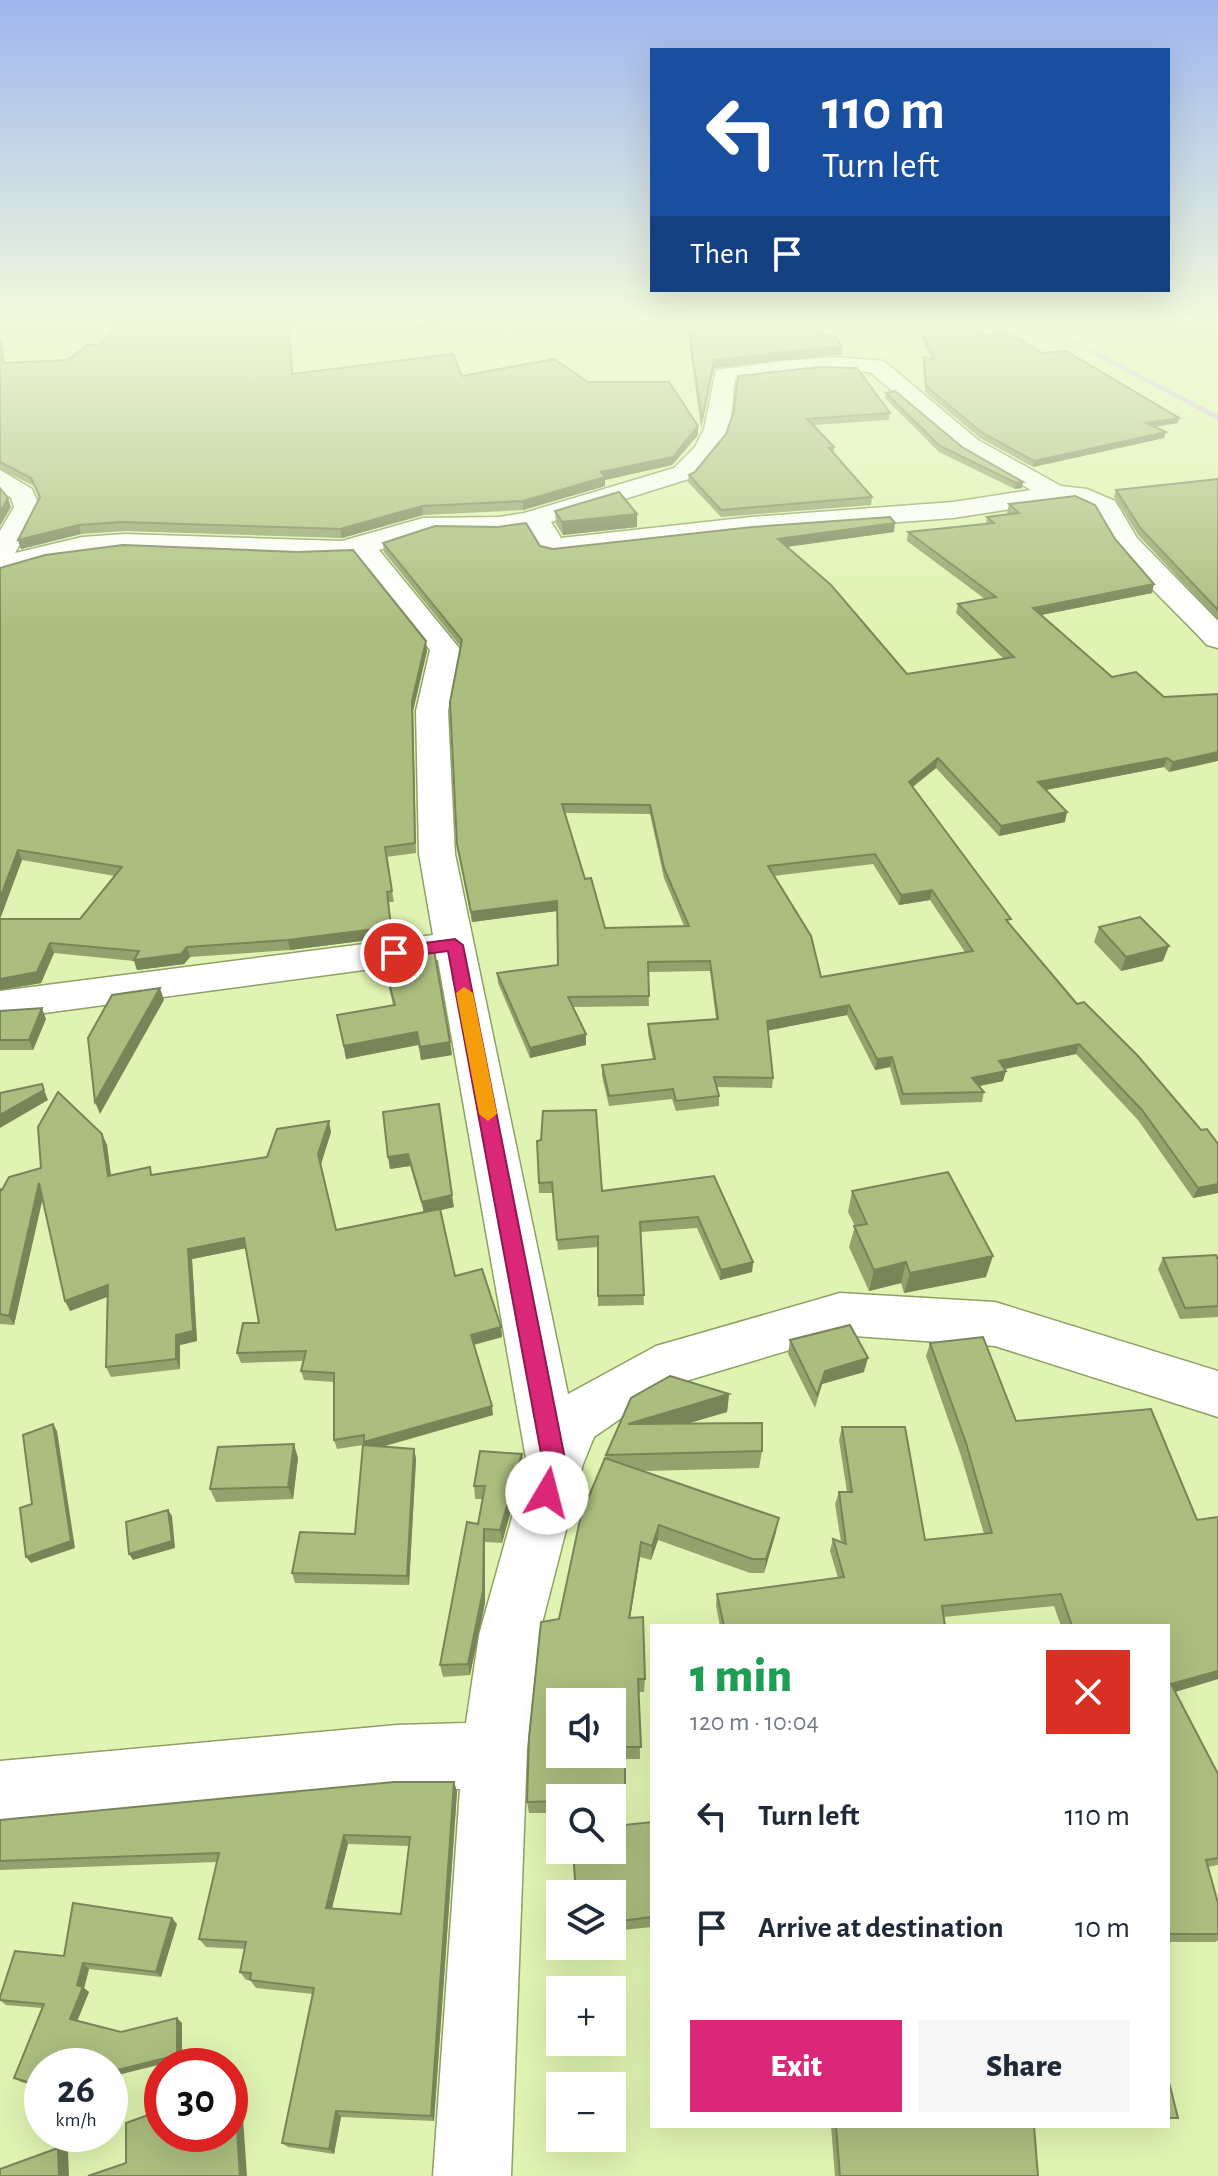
<!DOCTYPE html>
<meta charset="utf-8">
<style>
:root{--surface:#fff;--page:#f6f6f7;--text:#1f2937;--muted:#747a83;--accent:#db2777}
body{margin:0;font-family:"Alegreya Sans",sans-serif;background:var(--page);color:var(--text);height:100vh;display:flex;flex-direction:column;font-size:30px;white-space:nowrap}
*{box-sizing:border-box;margin:0}
p{font-size:26px;color:var(--muted)}
.icon{flex:none;width:44px;height:44px;fill:none;stroke:currentColor;stroke-width:2;stroke-linecap:round;stroke-linejoin:round}
.map{position:relative;flex:1;overflow:hidden}
.panel{position:absolute;left:650px;top:1624px;width:520px;height:504px;display:flex;flex-direction:column;background:var(--surface);border-radius:0px;box-shadow:0 8px 32px #0002}
.panel>*{flex:none}
.guide{position:absolute;left:650px;top:48px;width:520px;height:244px;border-radius:0px;box-shadow:0 8px 32px #0002;background:#1a4fa0;color:#fff;overflow:hidden}
.controls{position:absolute;left:546px;top:1688px;display:grid;gap:16px}
.controls a{display:grid;place-items:center;width:80px;height:80px;border-radius:0px;background:var(--surface);box-shadow:0 8px 32px #0002;font-size:40px}
.speed{position:absolute;left:24px;top:2048px;display:flex;gap:16px;font-size:40px;font-weight:700;text-align:center}
.speed>*{display:grid;place-content:center;width:104px;height:104px;border-radius:50%;background:var(--surface);box-shadow:0 8px 32px #0002;line-height:1}
.speed small{font-size:20px;font-weight:400}
.speed .limit{border:12px solid #d22;background:#fff;color:#111}
.pin{position:absolute;display:grid;place-items:center;width:68px;height:68px;color:#fff;margin:-34px;border:4px solid #fff;border-radius:50%;box-shadow:0 2px 8px #0007}
.me{position:absolute;width:88px;margin:-44px;rotate:8deg;stroke-linejoin:round;filter:drop-shadow(0 0 6px #0008)}
.turn{display:flex;align-items:center;gap:28px;height:168px;padding:0 40px;font-size:36px}
.turn .icon{width:104px;height:104px;stroke-width:2.5}
.turn b{display:block;font-size:56px;line-height:68px}
.then{display:flex;align-items:center;height:76px;padding:0 40px;background:#0003;gap:16px;font-size:30px}
.round{display:grid;place-items:center;flex:none;width:84px;height:84px;border-radius:0px;background:var(--page)}
.headline{display:flex;align-items:center;justify-content:space-between;height:136px;padding:0 40px}
h1{font-size:48px;font-weight:800;line-height:60px;color:#1e9e55}
.button{display:flex;gap:16px;margin-top:auto;padding:16px 40px}
.button a{flex:1;height:92px;border-radius:0px;background:var(--accent);color:#fff;font-size:32px;font-weight:800;line-height:92px;text-align:center}
.button a+a{background:var(--page);color:var(--text)}
ul{padding:0;list-style:none}
li{display:flex;align-items:center;gap:24px;height:112px;padding:0 40px}
li div{flex:1}
li b{display:block;font-size:30px}
li em{font-style:normal}
.map>svg:first-child{display:block}
.lines{fill:none;stroke-linecap:round;stroke-linejoin:round}
.stream{fill:#d2b9fa;fill-rule:evenodd}
.minor-casing{stroke:#8ea063;stroke-width:3}
.minor{fill:#fff;fill-rule:evenodd}
.wall{fill:#93a36d;fill-rule:evenodd}
.shaded-wall{fill:#788559}
.building{fill:#abbe7f;stroke:#788559;stroke-width:2;fill-rule:evenodd}
.route{fill:#db2777;stroke:#8e194d;stroke-width:2}
.slow{fill:#f59e0b}
</style>
<div class="map">
<svg width="1218" height="2176" viewBox="0 0 1218 2176">
<rect width="100%" height="100%" fill="#dff4b2"/>
<g class="lines">
<polygon class="stream" points="1032,322 1039,322 1218,415 1218,420"/>
<defs>
<path id="minor" d="M837,357l47,4 94,79 83,46 26,3 28,12 22,37 81,83v27l-11,-3c-34,-38 -95,-88 -112,-134l-21,-9h-18l-103,16 -202,15 -198,22 -10,-2 -15,-25 -29,5 -64,-1 -56,18 81,99 -12,62 7,143 113,540 88,-48 184,-53 155,9 223,69v46l-223,-71 -155,-11 -151,45 -56,30 -39,27 -11,27 -44,171 -12,115 -16,426h-78l27,-387h-63l-397,38v-66l397,-36 69,-2 13,-88 48,-171 -89,-504 -438,59v-28l433,-56 -14,-81 -3,-143 14,-61 -74,-94 -57,2 -174,-7 -78,10 -47,15v-45l14,-24 -3,-9 -11,-8v-20l32,19 8,18 -25,46 67,-16 43,-3 217,7 81,-23 76,-1 25,-4 150,-45 21,-21 9,-18 12,-59 65,-9zM819,371l51,1 92,78 69,40 -78,12 -202,15 -190,21 -10,-16 141,-44 31,-38 8,-22 4,-38z"/>
</defs>
<use href="#minor" class="minor-casing"/>
<use href="#minor" class="minor"/>
</g>
<g class="wall">
<polygon points="706,322 770,322 842,346 842,354 714,368 701,428 689,341 689,333 708,330"/>
<polygon points="917,322 967,322 981,336 1043,353 1178,423 1155,427 1164,438 1033,467 980,438 925,392 923,363 924,357 931,359 918,329"/>
<polygon points="290,334 293,374 462,376 588,382 698,435 672,465 605,480 605,486 523,510 423,515 342,538 125,531 81,534 21,549 18,540 39,499 34,486 0,469 0,341 3,349 5,363 68,360 100,345"/>
<polygon points="886,393 962,447 1023,482 1022,488 1015,489 939,452 885,398"/>
<polygon points="734,411 890,413 889,420 814,425 834,447 834,454 872,497 871,505 721,517 688,482 689,475 695,472 726,434"/>
<polygon points="1218,479 1218,620 1139,536 1114,497 1116,490"/>
<path d="M1009,504l106,35 37,54 -111,22 71,62 52,20 54,-3 -49,78 -5,-5 -118,23 19,32 -66,14 -63,-68 -23,19 96,137 209,269 -25,5 -55,-78 -62,-66 -71,15 -2,12 -24,5 5,6 -2,10 -81,3 -11,-38 -15,3 -28,-55 -79,15 5,48 -1,10 -55,-1 2,9v10l-43,5 -4,-12 -63,7 -7,-30v-11l51,-6 -5,-25v-10l68,-5 -6,-48 -62,1 1,34 -76,1 13,38 -56,13 -32,-75 -1,-10 61,-8 -1,-54 -85,11 -15,-78 4,-197 -77,-95 -1,-9 157,3 13,3 341,-17 -107,15 120,127 97,-15 -48,-46 2,-9 27,-5 -78,-58 1,-9 78,-8 1,-7 22,-3 -2,-1zM565,813l85,1 14,64 20,48 -79,2 -20,-49zM873,864l26,41 31,-5 35,52 -144,25 -48,-101z"/>
<polygon points="555,511 637,514 637,527 563,535 556,524"/>
<polygon points="0,568 427,651 413,711 416,853 386,857 394,902 388,902 393,937 290,950 190,957 184,964 137,970 134,961 54,953 41,983 0,990 0,919 80,919 115,876 22,860 0,919"/>
<polygon points="1099,927 1163,961 1121,971 1094,942"/>
<polygon points="382,957 450,1042 452,1055 421,1060 418,1045 346,1059 337,1015 393,1005"/>
<polygon points="0,1011 46,1019 33,1050 0,1050"/>
<polygon points="383,1112 454,1207 441,1210 455,1276 501,1327 502,1337 474,1345 493,1415 382,1447 414,1449 416,1459 409,1585 295,1583 292,1573 355,1534 363,1445 337,1449 334,1440 334,1382 304,1380 301,1371 304,1361 241,1363 237,1353 259,1323 246,1248 192,1259 197,1341 180,1345 180,1369 111,1377 106,1367 107,1297 70,1311 42,1198 14,1325 0,1324 0,1189 2,1190 102,1134 107,1145 111,1175 153,1175 267,1157 331,1132 321,1164 336,1230 424,1212 410,1166 390,1169"/>
<polygon points="537,1141 602,1191 714,1176 753,1262 752,1272 720,1280 697,1228 641,1232 644,1305 598,1306 598,1247 558,1250 553,1193 539,1193"/>
<polygon points="852,1191 986,1277 904,1293 901,1283 869,1291 849,1247 855,1226 848,1212"/>
<polygon points="1163,1258 1218,1260 1218,1317 1180,1319 1158,1269"/>
<polygon points="790,1340 864,1372 822,1384 815,1408 788,1354"/>
<polygon points="930,1343 1016,1421 1197,1520 1218,1517 1218,1679 1175,1692 1218,1774 1218,1865 1208,1867 1218,1903 1218,1940 1216,1942 1168,1942 1168,1626 1061,1626 1054,1606 944,1617 945,1626 720,1626 716,1606 717,1594 838,1578 830,1551 833,1539 841,1542 835,1504 839,1492 847,1492 839,1440 842,1427 925,1540 984,1534 961,1456 926,1356"/>
<polygon points="729,1394 727,1412 689,1423 762,1451 759,1468 644,1471 776,1532 764,1573 750,1573 658,1540 651,1560 640,1557 630,1618 645,1679 644,1692 639,1692 640,1759 625,1759 625,1825 652,1822 652,1927 612,1931 612,1850 560,1813 529,1813 527,1802 559,1619 606,1455"/>
<polygon points="522,1454 523,1467 502,1543 485,1542 485,1603 470,1675 443,1677 440,1665 478,1524 483,1499 475,1499 474,1486"/>
<polygon points="298,1458 293,1499 216,1502 210,1489"/>
<path d="M454,1782l3,10 -23,329 -93,-4 -7,37 -46,-7 -6,-4 31,-149 -57,-6 -6,-8h-4l-6,-8 5,-23 -39,-2 -7,-8 18,-77 -217,8v-50zM348,1844l61,2 -8,68 -69,-6z"/>
<polygon points="177,1924 161,1977 89,1969 84,1988 89,1992 77,2021 121,2032 182,2023 182,2059 42,2066 42,2088 21,2082 14,2078 42,2008 6,2005 0,2000 64,1956"/>
<polygon points="831,2126 1034,2126 1038,2176 835,2176"/>
</g>
<g class="shaded-wall">
<polygon points="291,322 295,322 290,334 293,382 289,326"/>
<polygon points="422,322 456,322 456,323 416,328 416,323"/>
<polygon points="842,346 842,354 714,368 701,428 702,419 714,360"/>
<polygon points="1179,418 1178,423 1145,428 1146,423"/>
<polygon points="698,426 698,435 672,465 605,480 605,486 523,510 523,501"/>
<polygon points="1166,432 1164,438 1033,467 1034,461"/>
<polygon points="1023,482 1022,488 1015,489 1016,483"/>
<polygon points="8,498 11,507 0,526 0,512"/>
<polygon points="422,506 423,515 342,538 340,529"/>
<polygon points="637,514 637,527 563,535 562,522"/>
<polygon points="895,523 894,532 777,548 778,539"/>
<polygon points="79,525 81,534 21,549 18,540"/>
<polygon points="1154,584 1152,593 1031,617 1033,608"/>
<polygon points="426,641 427,651 413,711 416,853 412,701"/>
<polygon points="1218,752 1218,761 1169,772 1173,762"/>
<polygon points="938,758 936,768 907,791 909,782"/>
<polygon points="1167,758 1164,767 1035,792 1038,782"/>
<polygon points="1067,812 1065,822 999,836 1001,826"/>
<polygon points="18,850 22,860 0,919 0,898"/>
<polygon points="932,890 930,900 899,905 901,895"/>
<polygon points="387,892 393,937 290,950 288,940"/>
<polygon points="557,901 557,911 472,922 471,912"/>
<polygon points="50,943 54,953 41,983 0,990 0,979"/>
<polygon points="1169,946 1163,961 1121,971 1126,957"/>
<polygon points="187,947 190,957 184,964 137,970 134,960"/>
<polygon points="160,988 164,1000 100,1114 95,1102"/>
<polygon points="849,1005 847,1015 766,1031 767,1021"/>
<polygon points="42,1008 46,1019 33,1050 29,1040"/>
<polygon points="417,1032 418,1045 346,1059 344,1046"/>
<polygon points="586,1034 586,1045 530,1058 530,1048"/>
<polygon points="450,1042 452,1055 421,1060 420,1047"/>
<polygon points="1079,1044 1076,1054 996,1071 999,1061"/>
<polygon points="892,1057 890,1067 875,1070 877,1059"/>
<polygon points="1006,1071 1003,1081 970,1088 972,1078"/>
<polygon points="44,1090 48,1100 0,1128 0,1115"/>
<polygon points="329,1121 331,1132 321,1164 318,1154"/>
<polygon points="102,1134 107,1145 112,1186 108,1176"/>
<polygon points="408,1154 410,1166 390,1169 388,1157"/>
<polygon points="39,1183 44,1193 14,1325 9,1316"/>
<polygon points="1218,1184 1218,1193 1193,1198 1198,1188"/>
<polygon points="452,1195 454,1207 424,1214 422,1202"/>
<polygon points="244,1238 247,1248 192,1259 197,1341 180,1345 180,1369 176,1359 176,1335 188,1249"/>
<polygon points="993,1256 986,1277 904,1293 910,1273"/>
<polygon points="753,1262 752,1272 720,1280 721,1270"/>
<polygon points="906,1262 901,1283 869,1291 874,1270"/>
<polygon points="108,1285 112,1295 70,1311 65,1301"/>
<polygon points="501,1327 502,1337 472,1345 471,1335"/>
<polygon points="868,1358 864,1372 822,1384 815,1408 825,1371"/>
<polygon points="729,1394 727,1412 628,1441 628,1424"/>
<polygon points="492,1406 493,1415 366,1451 364,1442"/>
<polygon points="53,1424 57,1431 75,1548 31,1563 26,1557"/>
<polygon points="294,1444 298,1458 293,1499 288,1487"/>
<polygon points="414,1449 416,1459 409,1585 407,1576"/>
<polygon points="522,1454 523,1467 502,1543 500,1530"/>
<polygon points="168,1510 172,1516 175,1548 133,1560 129,1554"/>
<polygon points="779,1518 776,1532 764,1573 766,1559"/>
<polygon points="659,1525 658,1540 651,1560 652,1546"/>
<polygon points="484,1529 485,1542 485,1603 470,1675 468,1664"/>
<polygon points="641,1542 640,1557 628,1631 629,1618"/>
<polygon points="1218,1671 1218,1679 1168,1694 1171,1684"/>
<polygon points="454,1782 457,1792 434,2121 431,2116"/>
<polygon points="344,1835 348,1844 330,1916 326,1908"/>
<polygon points="172,1918 177,1924 161,1977 156,1972"/>
<polygon points="83,1963 89,1969 84,1988 89,1992 76,2024 70,2019 77,1985"/>
<polygon points="177,2018 182,2023 182,2059 110,2077 110,2072"/>
<polygon points="234,2084 241,2089 247,2176 240,2176"/>
<polygon points="336,2111 341,2117 334,2154 329,2149"/>
<polygon points="58,2148 68,2152 69,2176 59,2176"/>
</g>
<g class="building">
<polygon points="117,322 291,322 289,326 292,374 453,354 462,376 554,359 588,382 669,382 698,426 673,457 601,472 605,477 523,501 422,506 340,529 122,522 79,525 18,540 40,497 31,478 0,462 0,341 1,341 3,363 68,360 88,345 100,345"/>
<polygon points="708,322 770,322 835,336 842,346 714,360 702,419 689,333 709,330"/>
<polygon points="918,322 967,322 981,336 1006,332 1043,353 1066,351 1179,418 1146,423 1166,432 1034,461 981,432 926,386 924,357 935,360"/>
<polygon points="820,367 857,368 890,413 807,419 834,447 829,448 872,497 721,510 689,475 695,472 726,434 734,411 738,376"/>
<polygon points="895,391 962,447 1023,482 1016,483 940,446 886,393"/>
<polygon points="1218,479 1218,610 1141,529 1116,490"/>
<polygon points="0,488 8,498 0,512"/>
<polygon points="619,492 637,514 562,522 555,511"/>
<path d="M1075,496l20,9 20,34 39,45 -121,24 79,69 24,-5 28,25 54,-3v58l-45,10 -6,-4 -129,24 29,30 -66,14 -63,-68 -29,24 102,137 -5,1 71,84 7,-2 54,54 63,74 6,-1 11,15v40l-20,4 -56,-78 -63,-66 -80,17 7,10 -34,7 12,14 -81,2 -11,-37 -15,2 -28,-54 -82,16 6,57 -59,-1 5,19 -43,5 -3,-12 -64,7 -7,-31 53,-6 -7,-35 70,-5 -8,-58 -62,1 1,34 -81,1 18,37 -56,14 -33,-75 61,-8 -1,-64 -86,11 -14,-68 -7,-142 12,-62 -79,-97 52,-17 63,1 28,-4 14,23 13,3 199,-22 138,-10 5,6 -117,16 53,46 76,89 107,-17 -56,-53 38,-7 -88,-65 86,-9 -7,-6 32,-4 -10,-9zM562,804l88,1 14,63 25,58 -84,2 -14,-50 -6,1zM875,854l26,41 31,-5 41,61 -152,26 -10,-41 -43,-70z"/>
<polygon points="123,545 297,552 353,550 426,641 412,701 415,843 385,847 392,891 387,892 391,927 288,940 187,947 181,954 134,960 139,951 50,943 37,972 0,979 0,919 80,919 122,867 18,850 0,898 0,568 45,555"/>
<polygon points="1140,917 1169,946 1126,957 1099,927"/>
<polygon points="434,950 450,1042 420,1047 417,1032 344,1046 337,1015 395,1005 382,957"/>
<polygon points="160,988 95,1102 88,1038 112,995"/>
<polygon points="42,1008 29,1040 0,1040 0,1011"/>
<polygon points="42,1084 44,1090 0,1115 0,1093"/>
<polygon points="58,1092 102,1134 108,1176 150,1167 151,1175 267,1157 277,1129 329,1121 318,1154 336,1230 440,1209 455,1276 482,1269 501,1327 471,1335 492,1406 364,1442 364,1435 334,1440 334,1373 301,1371 306,1351 237,1353 243,1323 259,1323 244,1238 188,1249 193,1331 176,1335 176,1359 106,1367 108,1285 65,1301 39,1183 9,1316 0,1314 0,1189 2,1190 9,1177 41,1168 38,1127"/>
<polygon points="439,1104 452,1195 422,1202 408,1154 388,1157 383,1112"/>
<polygon points="596,1110 602,1191 714,1176 753,1262 721,1270 698,1217 640,1222 644,1295 598,1296 598,1236 557,1240 552,1182 539,1183 537,1141 541,1140 543,1111"/>
<polygon points="948,1172 993,1256 910,1273 906,1262 874,1270 854,1226 867,1224 852,1191"/>
<polygon points="1216,1255 1218,1260 1218,1306 1185,1308 1163,1258"/>
<polygon points="850,1325 868,1358 825,1371 817,1395 790,1340"/>
<polygon points="983,1337 1016,1421 1151,1409 1197,1520 1218,1517 1218,1671 1171,1684 1218,1774 1218,1858 1206,1860 1218,1903 1218,1934 1168,1934 1168,1626 1072,1626 1061,1594 942,1606 945,1626 724,1626 717,1594 844,1577 833,1539 846,1544 839,1492 852,1492 842,1427 905,1427 925,1540 992,1533 966,1443 930,1343"/>
<polygon points="670,1376 729,1394 628,1424 762,1423 762,1451 606,1455 631,1398"/>
<polygon points="53,1424 71,1541 26,1557 20,1508 32,1504 23,1435"/>
<polygon points="294,1444 288,1487 210,1489 218,1447"/>
<polygon points="363,1445 414,1449 407,1576 292,1573 300,1532 355,1534"/>
<polygon points="480,1451 522,1454 500,1530 484,1529 483,1591 468,1664 440,1665 467,1522 478,1524 485,1486 474,1486"/>
<path d="M605,1458l174,60 -13,41h-14l-93,-34 -7,21 -11,-4 -12,76 14,-1 2,62h-7l3,68h-16v78l27,-3v95l-40,5v-28h-36l-3,-44h39v-52h-52v3l-33,1 2,-64 12,-116 18,-3 22,-104zM560,1702h52v52h-52z"/>
<polygon points="168,1510 172,1541 129,1554 126,1522"/>
<path d="M394,1782h60l-23,334 -95,-5 -7,38 -47,-6 32,-155 -64,-8 1,-7 -11,-1 6,-30 -47,-3 20,-86 -219,8v-41zM344,1835l66,2 -9,77 -75,-6z"/>
<polygon points="73,1903 172,1918 156,1972 83,1963 77,1985 83,1987 70,2019 121,2032 177,2018 177,2055 110,2072 110,2066 42,2066 42,2086 14,2078 44,2004 0,2000 0,1997 15,1951 64,1956"/>
<polygon points="1168,2078 1178,2118 1168,2118"/>
<polygon points="234,2084 240,2176 88,2176 126,2163 126,2123 162,2110 162,2134 230,2134 230,2085"/>
<polygon points="836,2126 1034,2126 1038,2176 840,2176"/>
<polygon points="58,2148 59,2176 0,2176 0,2169"/>
</g>
<linearGradient id="sky" x2="0" y2="1"><stop stop-color="#9fb6ef"/><stop offset="0.51" stop-color="#f1fadc"/><stop offset="1" stop-color="#f1fadc" stop-opacity="0"/></linearGradient>
<rect width="1218" height="627" fill="url(#sky)"/>
<polygon class="route" points="455,939 463,945 566,1464 555,1500 547,1504 539,1500 535,1493 543,1464 448,951 394,958 386,953 394,947"/>
<polygon class="slow" points="464,987 473,993 497,1114 488,1121 479,1114 456,993"/>
</svg>
<div class="controls">
<a><svg class="icon" aria-label="sound" viewBox="0 0 24 24"><path d="M4 9h4l5-4v14l-5-4H4zM17 9q2 3 0 6"/></svg></a>
<a><svg class="icon" aria-label="search" viewBox="0 0 24 24"><circle cx="10" cy="10" r="6"/><path d="M15 15l6 6"/></svg></a>
<a><svg class="icon" aria-label="layers" viewBox="0 0 24 24"><path d="M12 4l9 5-9 5-9-5zM3 14l9 5 9-5"/></svg></a>
<a>+</a>
<a>−</a>
</div>
<div class="speed"><div>26<small>km/h</small></div><div class="limit">30</div></div>
<div class="pin" style="left:394px;top:953px;background:#d93025"><svg class="icon" aria-label="arrive" viewBox="0 0 24 24"><path d="M6 21V4h12l-3 4 3 4H6"/></svg></div>
<svg class="me" style="left:547px;top:1493px" viewBox="-20 -20 40 40"><circle r="19" fill="#fff"/><path d="M0-13L10 11 0 6-10 11z" fill="#db2777"/></svg>
<div class="guide">
<div class="turn"><svg class="icon" aria-label="left" viewBox="0 0 24 24"><path d="M17 20v-9H6M10 6l-5 5 5 5"/></svg><div><b>110 m</b>Turn left</div></div>
<div class="then">Then<svg class="icon" aria-label="arrive" viewBox="0 0 24 24"><path d="M6 21V4h12l-3 4 3 4H6"/></svg></div>
</div>
<section class="panel">
<div class="headline"><div><h1>1 min</h1><p>120 m · 10:04</p></div><a class="round" style="background:#d93025;color:#fff"><svg class="icon" aria-label="close" viewBox="0 0 24 24"><path d="M6 6l12 12M18 6L6 18"/></svg></a></div>
<ul>
<li><svg class="icon" aria-label="left" viewBox="0 0 24 24"><path d="M17 20v-9H6M10 6l-5 5 5 5"/></svg><div><b>Turn left</b></div><em>110 m</em></li>
<li><svg class="icon" aria-label="arrive" viewBox="0 0 24 24"><path d="M6 21V4h12l-3 4 3 4H6"/></svg><div><b>Arrive at destination</b></div><em>10 m</em></li>
</ul>
<div class="button"><a>Exit</a><a>Share</a></div>
</section>
</div>
